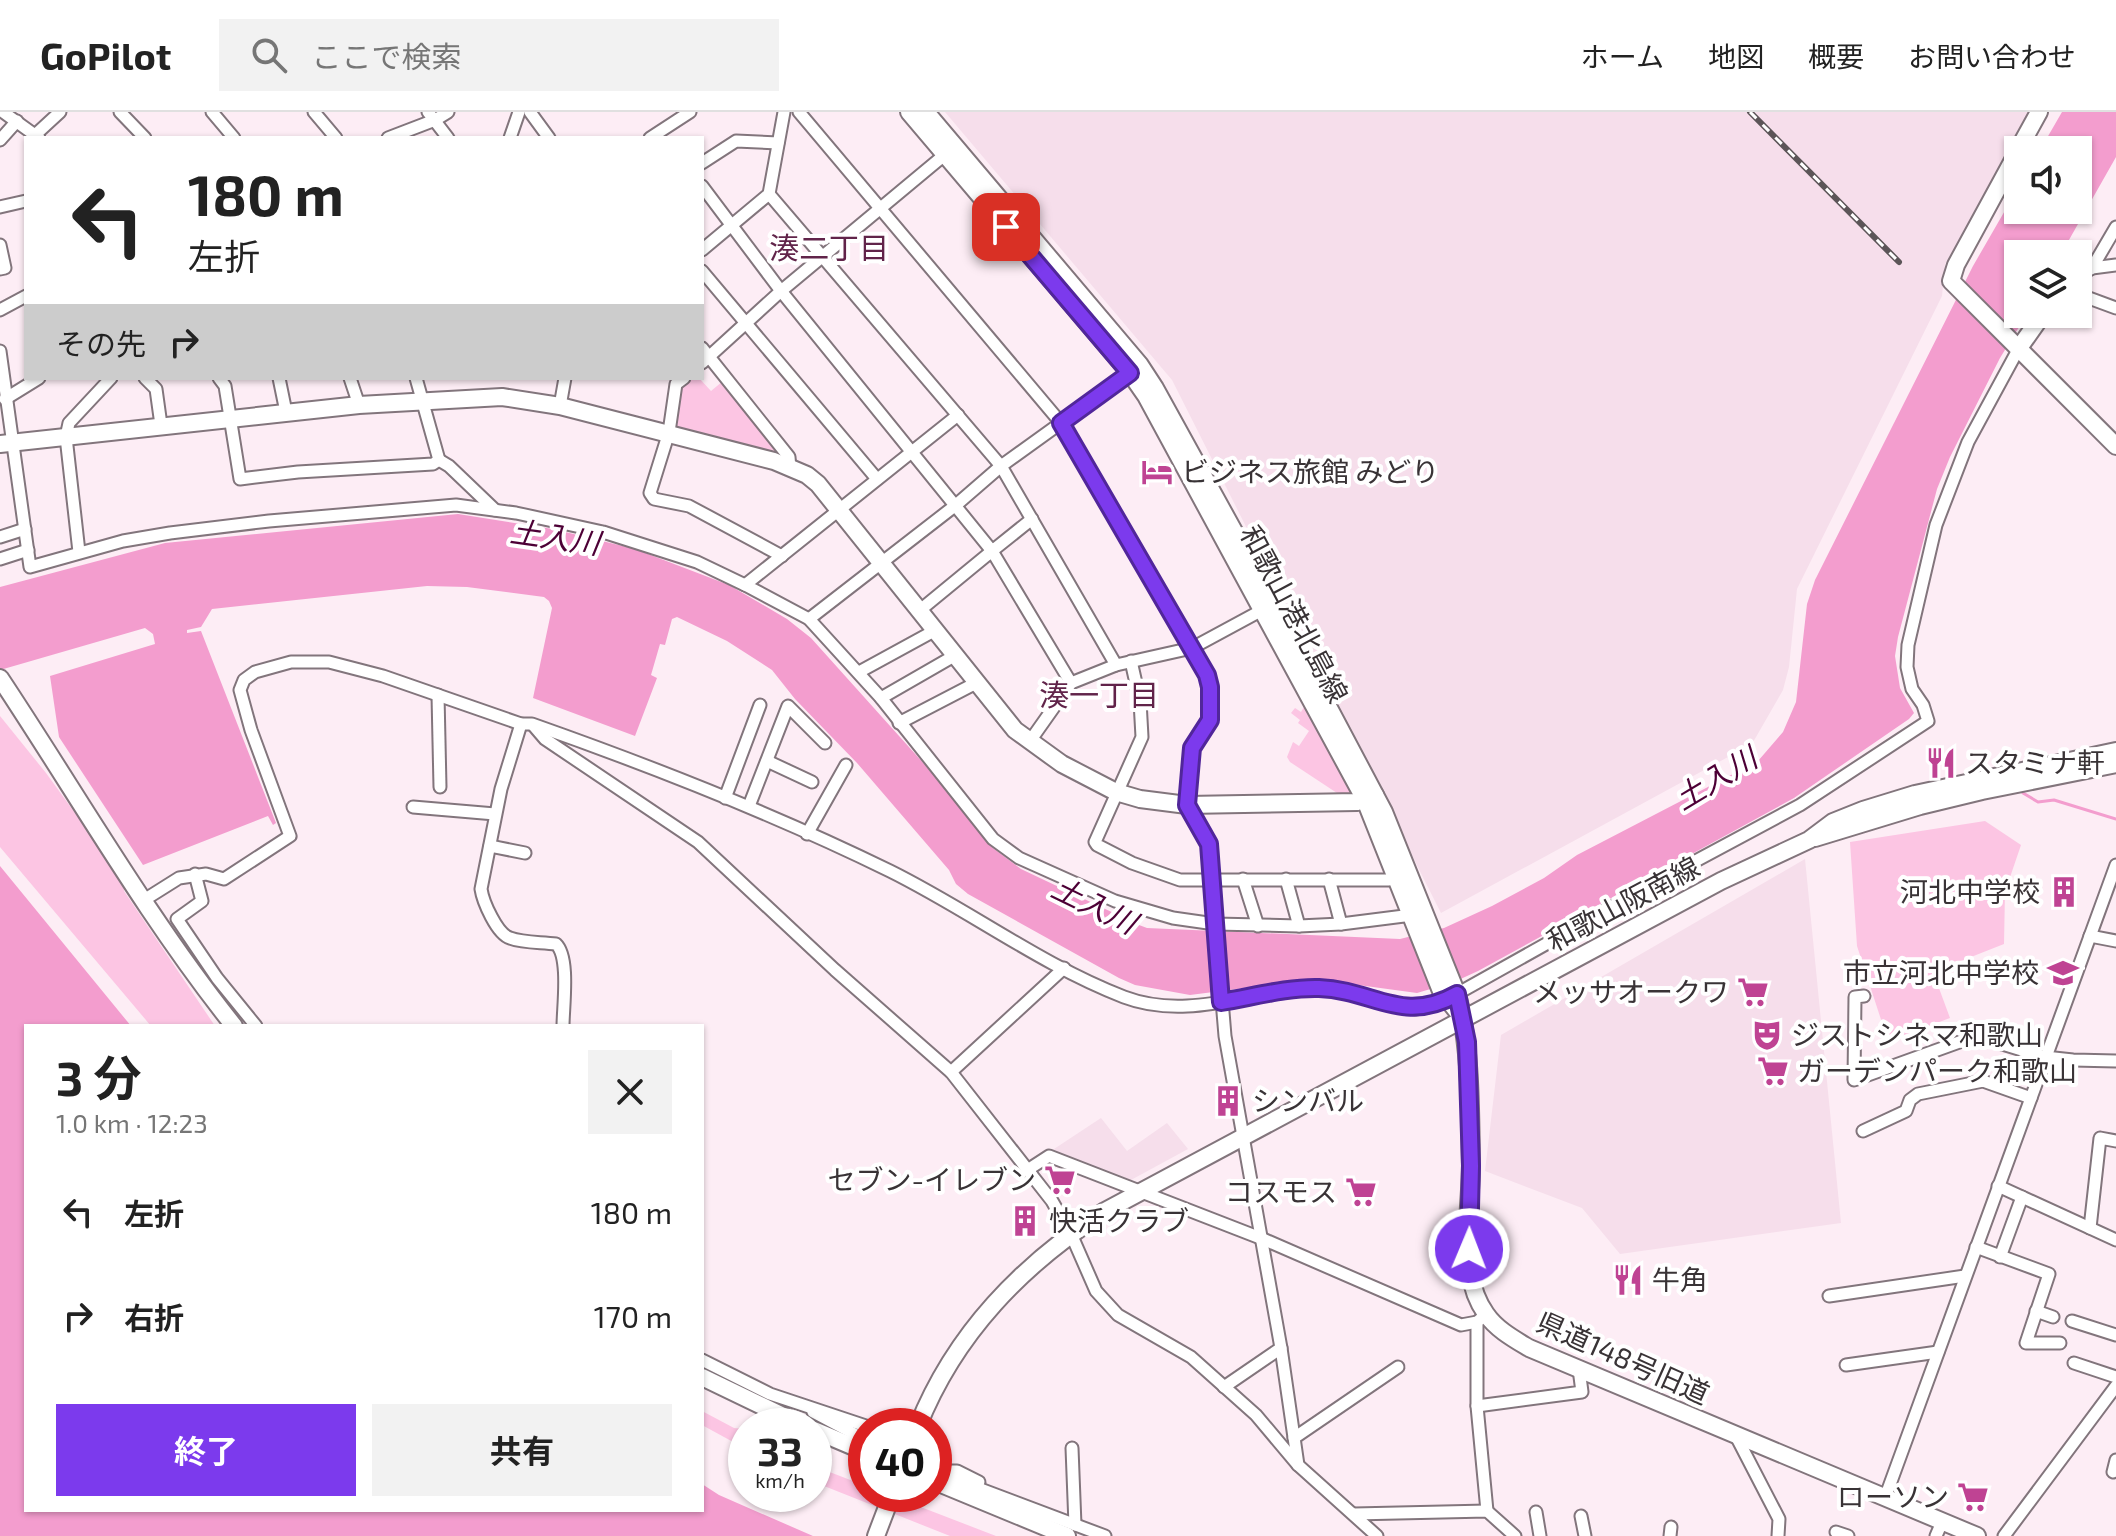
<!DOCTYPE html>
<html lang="ja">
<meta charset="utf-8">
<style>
:root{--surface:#fff;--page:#f2f2f2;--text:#222;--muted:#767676;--line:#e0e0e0;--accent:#7c3aed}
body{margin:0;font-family:"Exo 2","Noto Sans JP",sans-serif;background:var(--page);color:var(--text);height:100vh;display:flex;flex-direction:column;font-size:30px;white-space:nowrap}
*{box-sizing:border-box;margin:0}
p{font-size:26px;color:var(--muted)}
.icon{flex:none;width:44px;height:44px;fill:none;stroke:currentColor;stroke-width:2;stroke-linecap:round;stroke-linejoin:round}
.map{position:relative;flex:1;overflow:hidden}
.drawer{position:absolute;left:24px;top:912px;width:680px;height:488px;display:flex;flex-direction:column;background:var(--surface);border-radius:0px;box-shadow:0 2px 6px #0004}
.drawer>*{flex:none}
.top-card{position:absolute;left:24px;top:24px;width:680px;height:244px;border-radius:0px;box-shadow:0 2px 6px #0004;background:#fff;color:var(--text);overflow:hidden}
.buttons{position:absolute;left:2004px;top:24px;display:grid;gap:16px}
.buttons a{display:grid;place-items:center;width:88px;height:88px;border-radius:0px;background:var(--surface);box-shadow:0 2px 6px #0004;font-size:40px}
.speed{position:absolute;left:728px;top:1296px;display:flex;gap:16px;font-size:40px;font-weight:700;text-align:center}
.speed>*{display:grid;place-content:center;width:104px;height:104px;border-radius:50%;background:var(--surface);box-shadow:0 2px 6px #0004;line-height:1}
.speed small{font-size:20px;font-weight:400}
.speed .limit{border:12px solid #d22;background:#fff;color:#111}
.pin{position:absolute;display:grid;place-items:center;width:68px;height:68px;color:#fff;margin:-34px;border-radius:16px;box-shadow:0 4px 12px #0006}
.me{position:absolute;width:88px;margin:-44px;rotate:1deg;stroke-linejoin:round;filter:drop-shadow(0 0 6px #0008)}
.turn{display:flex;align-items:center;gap:28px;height:168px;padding:0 32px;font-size:36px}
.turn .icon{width:104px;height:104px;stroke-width:2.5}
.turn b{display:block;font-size:56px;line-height:68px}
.then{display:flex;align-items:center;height:76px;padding:0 32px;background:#0003;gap:16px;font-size:30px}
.round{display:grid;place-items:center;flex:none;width:84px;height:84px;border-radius:0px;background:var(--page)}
.head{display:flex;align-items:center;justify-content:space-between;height:136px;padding:0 32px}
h1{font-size:48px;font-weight:700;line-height:60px}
.primary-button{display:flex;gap:16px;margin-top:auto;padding:16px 32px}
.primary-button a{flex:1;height:92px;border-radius:0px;background:var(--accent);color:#fff;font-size:32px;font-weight:700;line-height:92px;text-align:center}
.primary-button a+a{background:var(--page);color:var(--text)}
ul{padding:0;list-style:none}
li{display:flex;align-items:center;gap:24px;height:104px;padding:0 32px}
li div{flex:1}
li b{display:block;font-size:30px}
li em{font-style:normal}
header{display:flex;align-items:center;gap:48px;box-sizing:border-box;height:112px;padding:0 40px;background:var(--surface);border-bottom:2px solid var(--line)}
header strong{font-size:38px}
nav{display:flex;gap:44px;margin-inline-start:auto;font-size:28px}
.search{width:560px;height:72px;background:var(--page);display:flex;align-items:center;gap:20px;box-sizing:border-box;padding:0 28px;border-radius:0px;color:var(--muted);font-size:30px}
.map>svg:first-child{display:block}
.built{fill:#f6deeb}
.green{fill:#fcc5e3}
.water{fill:#f39dce}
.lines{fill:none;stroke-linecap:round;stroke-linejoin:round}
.stream{stroke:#f39dce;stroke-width:3}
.street-casing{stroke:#82757c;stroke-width:15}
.secondary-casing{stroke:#82757c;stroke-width:20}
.street{stroke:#fff;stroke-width:11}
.secondary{stroke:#fff;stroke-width:16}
.rail-casing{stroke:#5c5558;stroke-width:6}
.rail{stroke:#fff;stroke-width:3;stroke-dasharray:9;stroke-linecap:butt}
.route-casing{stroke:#51269a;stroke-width:20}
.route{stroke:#7c3aed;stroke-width:14}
.labels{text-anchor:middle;stroke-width:8;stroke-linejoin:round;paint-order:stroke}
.poi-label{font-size:28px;fill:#393336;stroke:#fff;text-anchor:start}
.street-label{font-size:28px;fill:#393336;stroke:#fff}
.neighbourhood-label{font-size:30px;fill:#61244a;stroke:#fff}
.water-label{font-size:30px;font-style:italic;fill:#4d0036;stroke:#fff}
</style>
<header>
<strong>GoPilot</strong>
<div class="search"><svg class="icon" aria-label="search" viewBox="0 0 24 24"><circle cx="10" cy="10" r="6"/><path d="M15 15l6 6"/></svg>ここで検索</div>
<nav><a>ホーム</a><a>地図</a><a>概要</a><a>お問い合わせ</a></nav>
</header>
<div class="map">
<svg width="2116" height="1424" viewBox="0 0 2116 1424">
<rect width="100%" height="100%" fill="#fdedf5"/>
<g class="built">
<polygon points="945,0 2035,0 1945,152 1942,184 1797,477 1789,555 1783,578 1752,632 1441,801 1172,268"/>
<polygon points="1805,747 1841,1111 1620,1142 1582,1096 1485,1059 1501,923"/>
<polygon points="1101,1006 1127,1039 1167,1011 1188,1037 1131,1068 1051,1039"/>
</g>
<g class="green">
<polygon points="692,266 699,266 711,279 723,269 780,341 778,343 671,314 682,275"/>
<polygon points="1304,595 1351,681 1340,683 1290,650 1287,645 1293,630 1299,634 1309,619 1298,611 1300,608 1291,601 1295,596 1301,600"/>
<polygon points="0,604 46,661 125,770 124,779 215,914 151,914 0,735"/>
<polygon points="1985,709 2021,733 2005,780 2004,832 1933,860 1950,906 1888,929 1857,834 1850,730"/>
<polygon points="702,1299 734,1316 746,1317 746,1337 702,1313"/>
<polygon points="814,1354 866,1374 866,1382 887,1382 996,1424 950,1424 814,1370"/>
</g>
<g class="water">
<polygon points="2062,0 2116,0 2116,45 2061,142 2018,142 2018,202 2027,202 2000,246 1950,345 1937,377 1898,525 1895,544 1900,576 1914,601 1909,607 1794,686 1478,859 1454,870 1417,881 1314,867 1190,883 1135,873 1119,866 968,782 956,772 949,758 857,651 795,587 772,558 727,529 677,505 672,507 665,533 660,532 651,563 657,566 635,624 533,586 552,496 549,489 544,485 467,475 427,474 212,497 201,515 187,518 187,521 201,519 276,711 273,713 268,704 143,753 59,625 50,564 155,532 153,522 145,516 0,558 0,475 165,431 458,402 553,417 635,437 729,473 787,507 811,526 926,654 993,736 1021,757 1139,813 1147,816 1400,827 1444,816 1492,794 1544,766 1577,743 1758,649 1783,620 1796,590 1807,492 1815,468 1973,154 2018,76 2018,98 2078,98 2078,38 2040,38"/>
<polygon points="0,754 131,914 26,914 26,1398 702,1398 702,1372 719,1383 813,1424 0,1424"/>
</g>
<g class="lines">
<polyline class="stream" points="2023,681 2038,690 2054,688 2116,707"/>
<defs>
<g id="street">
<polyline points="3,0 39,26"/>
<polyline points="120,0 145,26"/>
<polyline points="212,0 234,26"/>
<polyline points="314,0 336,26"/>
<polyline points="428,0 448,26"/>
<polyline points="530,0 549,26"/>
<polyline points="799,0 1061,311 1207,563 1210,575 1210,608 1192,636 1187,693 1209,732 1225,924 1281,1236 1298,1353"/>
<polyline points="35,23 60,0"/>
<polyline points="388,26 435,8 448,0"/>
<polyline points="510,26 519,0"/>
<polyline points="650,26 690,0"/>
<polyline points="0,28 17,9"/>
<polyline points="702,51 736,29 778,31"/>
<polyline points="702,74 781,179 992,439 1032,407"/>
<polyline points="769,82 1001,354 1116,553"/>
<polyline points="0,95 26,89"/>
<polyline points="0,133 5,156 0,157"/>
<polyline points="702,138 769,82 784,0"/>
<polyline points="2092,156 2116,153"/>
<polyline points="702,159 877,367"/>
<polyline points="2078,165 2092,156 2116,115"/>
<polyline points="2078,182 2116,196"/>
<polyline points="0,198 26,184"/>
<polyline points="702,236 789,345 790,356"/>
<polyline points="0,239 30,455 123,429 170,421 269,409 456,393 516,401 603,420 697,450 745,473"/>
<polyline points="702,251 781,179 948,40"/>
<polyline points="145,266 156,277 161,313"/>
<polyline points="219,266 225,274 240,367 298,360 433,352 439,348 416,266"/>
<polyline points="279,266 286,300"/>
<polyline points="350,266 359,293"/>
<polyline points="684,266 676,272 669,320 650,381 654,387 689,394 782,444"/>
<polyline points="5,287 39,266"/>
<polyline points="560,294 565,266"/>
<polyline points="958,303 745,473 809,507 881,586 993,727 1019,746 1115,789 1173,806 1215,812 1299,814 1341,812 1412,803"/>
<polyline points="439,348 449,354 495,398"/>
<polyline points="0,425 25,417"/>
<polyline points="79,440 66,325 69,311 111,266"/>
<polyline points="0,447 28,438"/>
<polyline points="919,499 992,439 1071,571"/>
<polyline points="809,507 956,393 1001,354 1133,259"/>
<polyline points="1131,549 1140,589 1142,625 1095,730 1097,733 1132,751 1180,768 1389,768 1398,766"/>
<polyline points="859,560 934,519"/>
<polyline points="438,583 440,675"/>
<polyline points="881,586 954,544"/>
<polyline points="899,611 976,571"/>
<path d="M521,612l-20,65 -20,100c2,13 16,45 29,49 13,5 31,4 46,6 14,13 7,63 7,82"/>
<polyline points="533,613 545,627 698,730 835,858 951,960 1052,1089 1071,1122 1096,1179 1118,1203 1191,1245 1256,1303 1298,1353 1377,1424"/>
<polyline points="1030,629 1071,571 1116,553 1192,536 1266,496"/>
<polyline points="767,649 812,670"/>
<polyline points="725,686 760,593"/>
<polyline points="749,694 788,594 825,631"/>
<polyline points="413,695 495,702"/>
<polyline points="807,722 846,653"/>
<polyline points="490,734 525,741"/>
<polyline points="195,762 202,789 177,807 217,866 256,914"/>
<polyline points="1243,767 1258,814"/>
<polyline points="1286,767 1299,814"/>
<polyline points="1329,767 1341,812"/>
<path d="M144,788l35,-22 27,-4 18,5 66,-43 -39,-106 -11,-40 4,-10 11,-8 36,-10h38l54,14 138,48h11c122,43 242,90 358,147 79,39 151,94 234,126 63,24 127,-6 191,-9 30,-1 70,14 100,21l13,-2 18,-7 216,-121 138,-74 128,-84 -5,-16 -11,-16 -5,-22 1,-22 28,-120 32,-83 51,-94"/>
<polyline points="2090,824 2116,829"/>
<polyline points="1864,884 1855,885 1854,968 1976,924 2045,945 2073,948 2116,949"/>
<polyline points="951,960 1064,856"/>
<polyline points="1863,1019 1906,999 1910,988 1918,982 1983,969 2031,986"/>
<polyline points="1029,1057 1049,1044 1263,1127 1461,1213 1477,1210 1486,1202"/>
<polyline points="1998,1074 2116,1128"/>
<polyline points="2090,1116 2100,1026 2116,1029"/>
<polyline points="1976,1135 2049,1162 2026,1231 2060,1231"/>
<polyline points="2000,1145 2022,1085"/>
<polyline points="1829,1184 1965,1164"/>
<polyline points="2036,1199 2053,1205"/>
<polyline points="2072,1209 2116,1223"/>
<polyline points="1477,1210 1477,1294 1487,1399"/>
<polyline points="702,1248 770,1282 866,1314"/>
<polyline points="2074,1251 2116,1265"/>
<polyline points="1846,1253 1938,1240"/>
<polyline points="1224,1275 1281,1236"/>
<polyline points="1477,1294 1582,1280 1579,1257"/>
<polyline points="813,1300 864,1327 866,1332"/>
<polyline points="1736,1324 1779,1407 1778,1424"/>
<polyline points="1294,1326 1398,1255"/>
<polyline points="1072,1336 1075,1413"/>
<polyline points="934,1359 957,1359 979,1370"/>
<polyline points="2113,1360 2116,1348"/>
<polyline points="938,1371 951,1366 1105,1424"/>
<polyline points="1885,1386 2116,753"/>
<polyline points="1536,1400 1540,1424"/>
<polyline points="1354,1402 1487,1399 1515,1424"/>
<polyline points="1581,1404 1585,1424"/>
<polyline points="1836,1420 1848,1424"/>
<polyline points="1670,1424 1671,1415"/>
<polyline points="1936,1424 1942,1410"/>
<polyline points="2004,1424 2116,1274"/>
</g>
<g id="secondary">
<polyline points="909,0 1130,261 1146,284 1365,688 1441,879 1460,903"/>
<path d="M926,0l214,253 15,23 119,216 110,208 73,182c14,55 13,114 14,170 0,47 -14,110 15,150 10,15 28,25 43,34l448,188"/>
<polyline points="2018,38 2039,0"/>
<polyline points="2018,39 1956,153 1951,169 2116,334"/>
<polyline points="2019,236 2043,202"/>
<polyline points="0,332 359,293 502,285 560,294 774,349 807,363 818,372 1015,618 1062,652 1116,680 1140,687 1187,693 1357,690 1375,683"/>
<path d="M0,566c77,116 147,239 234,348"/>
<polyline points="1815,726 1920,694 1982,679 2116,652"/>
<polyline points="702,1265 804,1314"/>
<path d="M918,1314c37,-93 104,-161 187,-215l616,-330 88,-41 24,-18 30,-12 52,-16 201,-43"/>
<polyline points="814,1318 866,1340"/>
<polyline points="934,1369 1067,1424"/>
<polyline points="876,1424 892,1382"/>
</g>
</defs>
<use href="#street" class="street-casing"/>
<use href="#secondary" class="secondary-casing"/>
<use href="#street" class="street"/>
<use href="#secondary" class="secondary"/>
<defs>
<polyline id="rail" points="1750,0 1899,150"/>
</defs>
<use href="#rail" class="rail-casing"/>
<use href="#rail" class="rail"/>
</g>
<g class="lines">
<defs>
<path id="route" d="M1006,115l124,146 -69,50 146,252 3,12v33l-18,28 -5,57 22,39 12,158c31,-5 67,-15 98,-14 55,2 83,37 138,6l10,48 4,124 -2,83"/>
</defs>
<use href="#route" class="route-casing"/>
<use href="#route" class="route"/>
</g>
<defs>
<symbol id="hotel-bare" viewBox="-9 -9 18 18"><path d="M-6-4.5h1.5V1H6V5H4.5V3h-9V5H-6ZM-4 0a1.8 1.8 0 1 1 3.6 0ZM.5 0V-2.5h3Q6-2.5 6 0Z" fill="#bf4393" stroke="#fff" stroke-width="2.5" paint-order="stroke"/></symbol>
<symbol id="restaurant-bare" viewBox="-9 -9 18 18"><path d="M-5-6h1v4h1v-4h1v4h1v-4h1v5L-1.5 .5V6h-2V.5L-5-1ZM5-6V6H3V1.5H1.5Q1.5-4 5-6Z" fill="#bf4393" stroke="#fff" stroke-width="2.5" paint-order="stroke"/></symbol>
<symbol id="building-bare" viewBox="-9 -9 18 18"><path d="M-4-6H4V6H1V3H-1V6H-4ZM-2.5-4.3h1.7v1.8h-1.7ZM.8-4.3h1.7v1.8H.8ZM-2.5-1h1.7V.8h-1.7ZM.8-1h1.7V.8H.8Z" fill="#bf4393" stroke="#fff" stroke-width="2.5" paint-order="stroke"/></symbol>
<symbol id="school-bare" viewBox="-9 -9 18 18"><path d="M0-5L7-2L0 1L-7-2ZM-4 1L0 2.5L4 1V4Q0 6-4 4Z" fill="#bf4393" stroke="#fff" stroke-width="2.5" paint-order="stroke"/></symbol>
<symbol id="supermarket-bare" viewBox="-9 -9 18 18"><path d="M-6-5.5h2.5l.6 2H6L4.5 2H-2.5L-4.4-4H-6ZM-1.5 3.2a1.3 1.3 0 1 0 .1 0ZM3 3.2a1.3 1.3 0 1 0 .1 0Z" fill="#bf4393" stroke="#fff" stroke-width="2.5" paint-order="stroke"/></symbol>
<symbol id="theatre-bare" viewBox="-9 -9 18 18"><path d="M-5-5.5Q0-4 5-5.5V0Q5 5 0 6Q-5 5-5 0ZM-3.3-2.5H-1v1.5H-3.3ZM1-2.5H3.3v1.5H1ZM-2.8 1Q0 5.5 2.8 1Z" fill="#bf4393" stroke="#fff" stroke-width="2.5" paint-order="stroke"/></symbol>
</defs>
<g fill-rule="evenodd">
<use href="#hotel-bare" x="1135" y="338" width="44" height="44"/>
<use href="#restaurant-bare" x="1919" y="629" width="44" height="44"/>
<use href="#building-bare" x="2042" y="758" width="44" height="44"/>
<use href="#school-bare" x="2041" y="839" width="44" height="44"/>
<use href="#supermarket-bare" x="1731" y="858" width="44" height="44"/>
<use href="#theatre-bare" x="1745" y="901" width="44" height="44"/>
<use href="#supermarket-bare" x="1751" y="937" width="44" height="44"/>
<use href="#building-bare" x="1206" y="967" width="44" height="44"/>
<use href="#supermarket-bare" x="1038" y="1046" width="44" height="44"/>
<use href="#supermarket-bare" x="1339" y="1058" width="44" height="44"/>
<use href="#building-bare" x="1003" y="1087" width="44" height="44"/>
<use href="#restaurant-bare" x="1606" y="1146" width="44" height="44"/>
<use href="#supermarket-bare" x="1951" y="1363" width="44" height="44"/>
</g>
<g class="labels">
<g class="poi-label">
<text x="1181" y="370">ビジネス旅館 みどり</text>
<text x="1965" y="661">スタミナ軒</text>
<text x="2040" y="790" text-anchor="end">河北中学校</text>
<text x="2039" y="871" text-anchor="end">市立河北中学校</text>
<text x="1729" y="890" text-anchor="end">メッサオークワ</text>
<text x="1791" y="933">ジストシネマ和歌山</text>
<text x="1797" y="969">ガーデンパーク和歌山</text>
<text x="1252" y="999">シンバル</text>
<text x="1036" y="1078" text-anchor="end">セブン-イレブン</text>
<text x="1337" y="1090" text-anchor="end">コスモス</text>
<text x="1049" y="1119">快活クラブ</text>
<text x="1652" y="1178">牛角</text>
<text x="1949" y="1395" text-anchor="end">ローソン</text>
</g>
<g class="street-label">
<text transform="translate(1294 502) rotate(62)" y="10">和歌山港北島線</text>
<text transform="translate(1623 792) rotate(-28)" y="10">和歌山阪南線</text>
<text transform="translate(1623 1246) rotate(24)" y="10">県道148号旧道</text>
</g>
<g class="neighbourhood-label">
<text x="829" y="147">湊二丁目</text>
<text x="1099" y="594">湊一丁目</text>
</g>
<g class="water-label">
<text transform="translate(555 426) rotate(8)" y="10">土入川</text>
<text transform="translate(1716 667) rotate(-31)" y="10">土入川</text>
<text transform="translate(1094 794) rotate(26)" y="10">土入川</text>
</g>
</g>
</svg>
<div class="buttons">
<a><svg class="icon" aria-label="sound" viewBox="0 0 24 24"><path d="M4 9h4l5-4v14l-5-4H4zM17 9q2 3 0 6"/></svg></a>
<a><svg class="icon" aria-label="layers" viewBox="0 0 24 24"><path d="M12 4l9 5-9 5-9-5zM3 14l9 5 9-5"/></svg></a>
</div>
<div class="speed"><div>33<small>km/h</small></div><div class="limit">40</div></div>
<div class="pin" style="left:1006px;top:115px;background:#d93025"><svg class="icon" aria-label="arrive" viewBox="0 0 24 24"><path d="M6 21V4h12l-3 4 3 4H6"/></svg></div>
<svg class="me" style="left:1469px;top:1137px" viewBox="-20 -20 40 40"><circle r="17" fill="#7c3aed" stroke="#fff" stroke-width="3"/><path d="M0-11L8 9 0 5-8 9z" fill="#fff"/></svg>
<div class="top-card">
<div class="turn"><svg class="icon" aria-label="left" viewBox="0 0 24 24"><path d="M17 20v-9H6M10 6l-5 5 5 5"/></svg><div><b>180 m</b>左折</div></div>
<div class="then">その先<svg class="icon" aria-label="right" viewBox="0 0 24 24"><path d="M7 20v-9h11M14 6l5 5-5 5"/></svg></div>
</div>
<section class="drawer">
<div class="head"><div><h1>3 分</h1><p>1.0 km · 12:23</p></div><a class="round"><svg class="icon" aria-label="close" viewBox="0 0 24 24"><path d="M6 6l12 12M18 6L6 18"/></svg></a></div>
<ul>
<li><svg class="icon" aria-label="left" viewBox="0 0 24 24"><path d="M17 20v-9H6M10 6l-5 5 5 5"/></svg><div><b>左折</b></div><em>180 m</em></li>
<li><svg class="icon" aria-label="right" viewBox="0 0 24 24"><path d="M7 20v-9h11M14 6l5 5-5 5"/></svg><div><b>右折</b></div><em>170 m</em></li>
</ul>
<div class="primary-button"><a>終了</a><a>共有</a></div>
</section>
</div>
